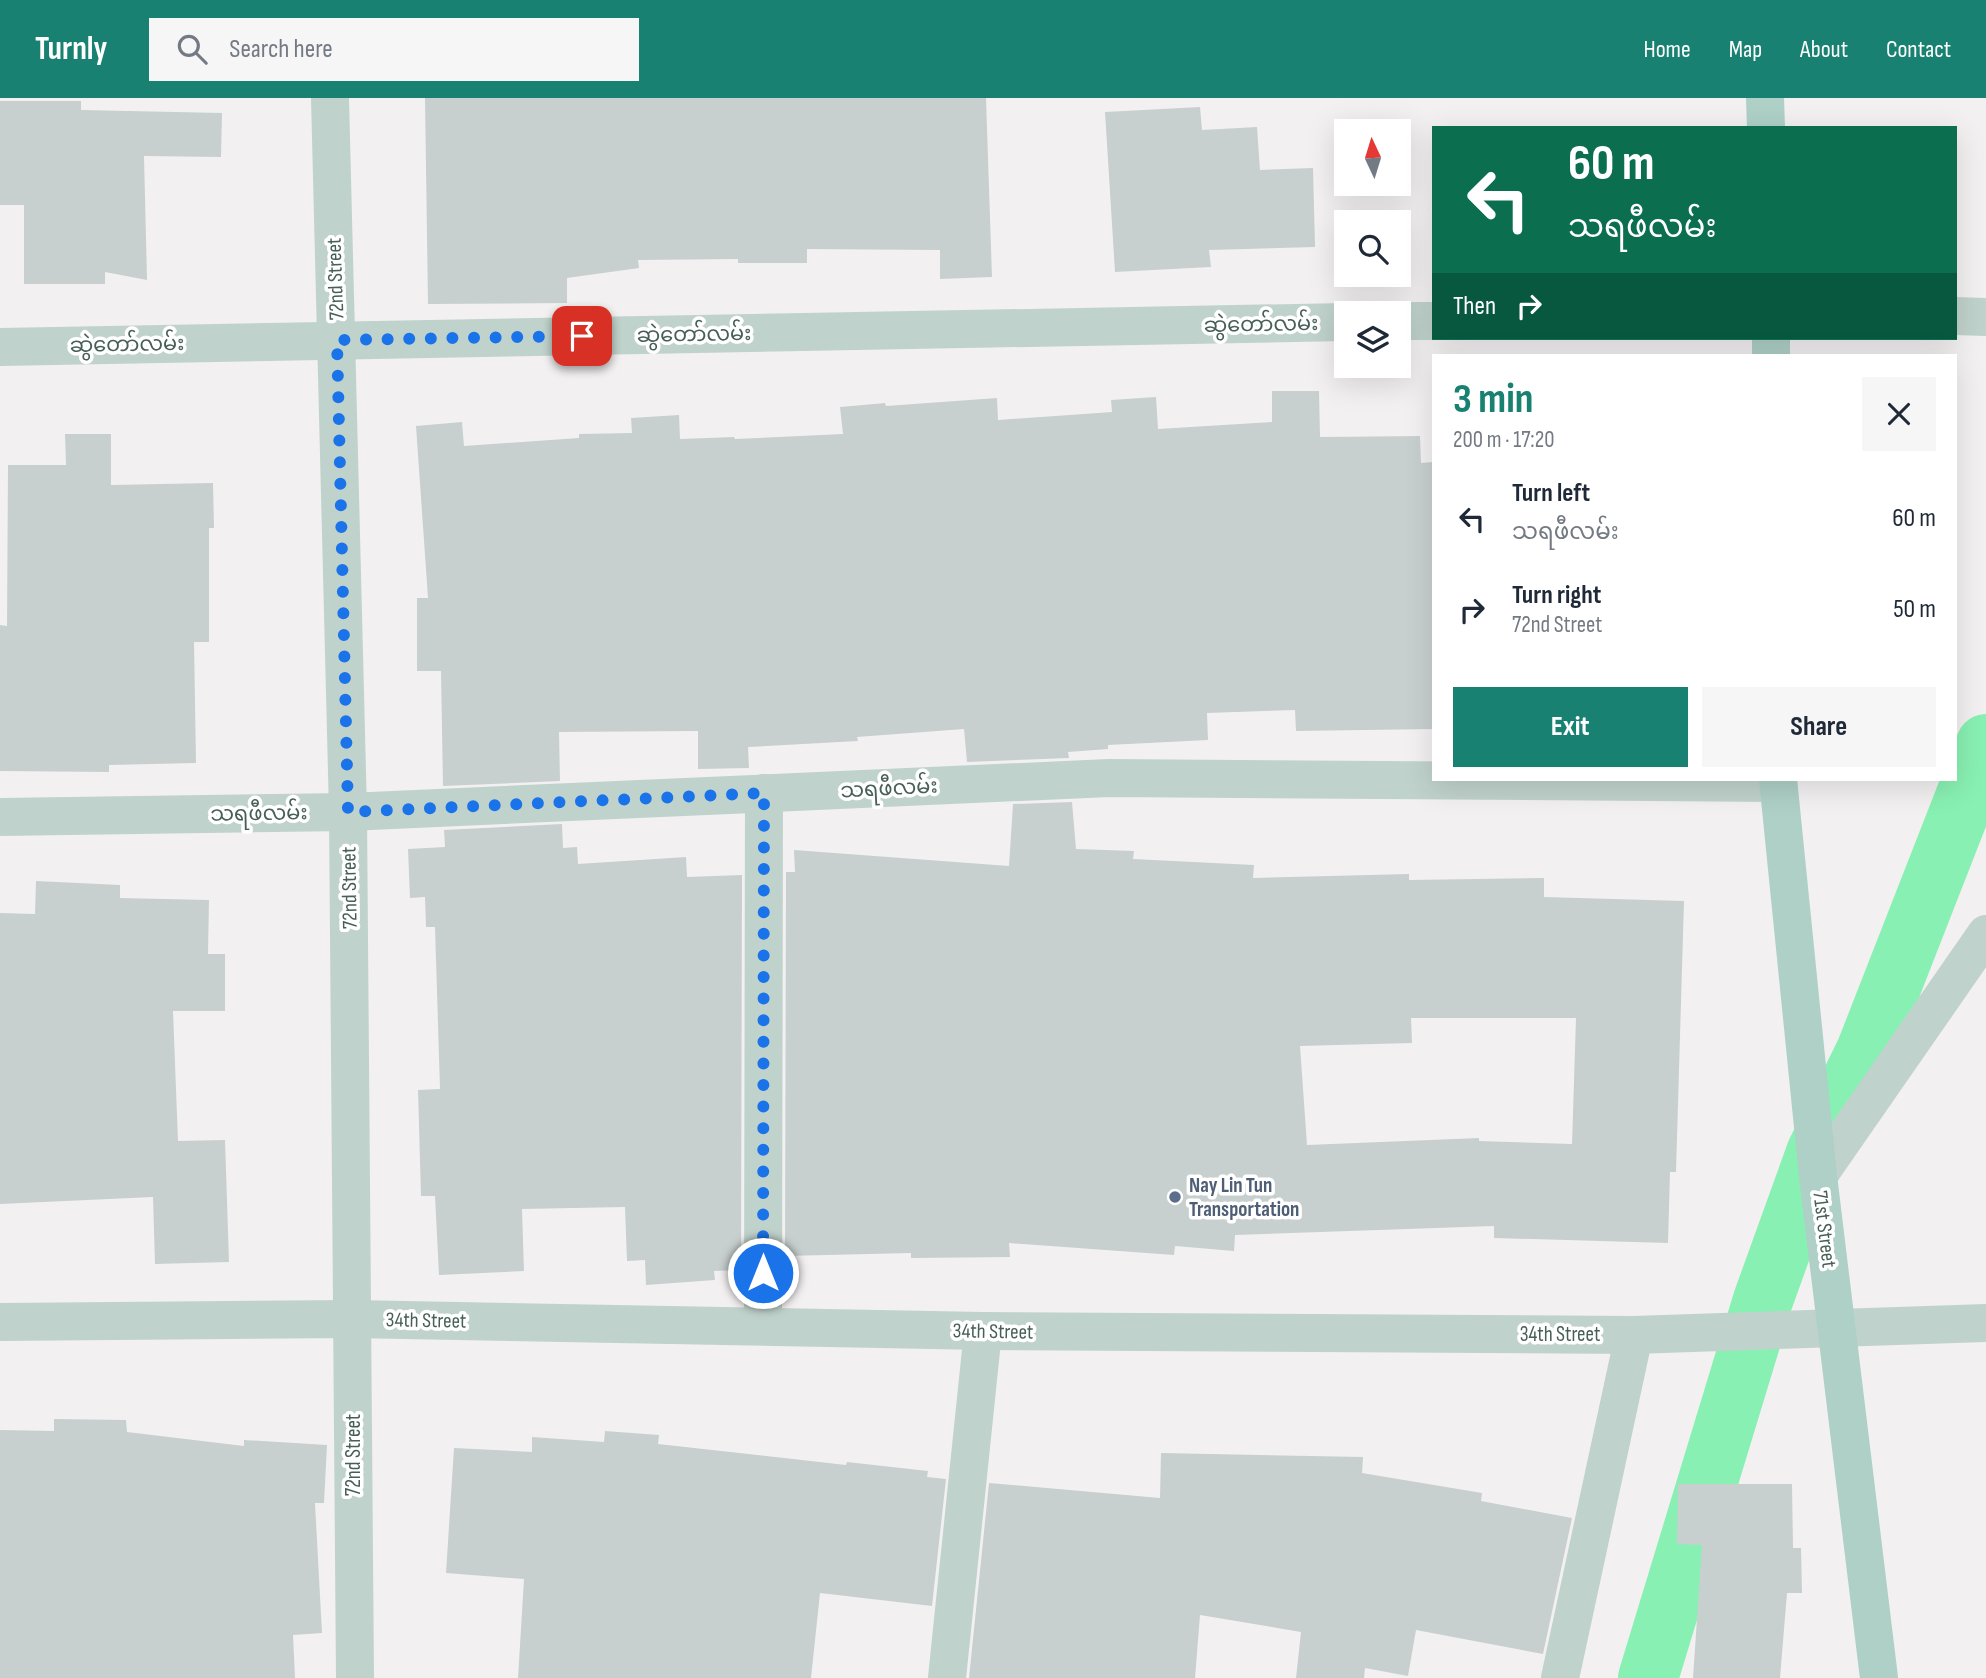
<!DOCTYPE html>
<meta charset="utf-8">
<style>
:root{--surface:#fff;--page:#f6f6f7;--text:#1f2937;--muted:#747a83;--accent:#188171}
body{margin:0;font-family:"Sofia Sans Condensed","Noto Sans Myanmar",sans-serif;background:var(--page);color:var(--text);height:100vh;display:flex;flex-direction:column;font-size:26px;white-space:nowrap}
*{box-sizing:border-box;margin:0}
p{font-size:23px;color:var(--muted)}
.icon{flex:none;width:38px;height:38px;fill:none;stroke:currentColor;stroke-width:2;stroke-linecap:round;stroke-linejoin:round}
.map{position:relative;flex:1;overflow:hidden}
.panel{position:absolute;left:1432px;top:256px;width:525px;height:427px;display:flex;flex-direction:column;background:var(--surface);border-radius:0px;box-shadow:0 7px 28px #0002}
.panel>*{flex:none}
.top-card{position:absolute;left:1432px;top:28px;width:525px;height:214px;border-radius:0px;box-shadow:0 7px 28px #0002;background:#0b6e4f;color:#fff;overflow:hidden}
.needle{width:46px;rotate:356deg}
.tools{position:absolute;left:1334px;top:21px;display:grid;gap:14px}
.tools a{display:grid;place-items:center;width:77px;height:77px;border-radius:0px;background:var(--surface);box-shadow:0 7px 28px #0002;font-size:35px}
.pin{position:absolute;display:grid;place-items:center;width:60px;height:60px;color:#fff;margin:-30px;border-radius:14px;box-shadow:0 4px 10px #0006}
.me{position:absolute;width:77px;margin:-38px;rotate:0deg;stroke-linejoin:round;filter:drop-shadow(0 0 5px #0008)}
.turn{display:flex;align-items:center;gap:24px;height:147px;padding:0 21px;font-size:32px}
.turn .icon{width:91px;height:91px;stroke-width:2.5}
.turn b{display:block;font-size:49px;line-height:60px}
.then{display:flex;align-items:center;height:66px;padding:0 21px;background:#0003;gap:14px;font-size:26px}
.round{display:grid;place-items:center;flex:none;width:74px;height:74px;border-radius:0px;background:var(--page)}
.headline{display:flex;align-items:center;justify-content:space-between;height:119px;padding:0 21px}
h1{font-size:42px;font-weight:700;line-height:52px;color:var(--accent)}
.action{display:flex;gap:14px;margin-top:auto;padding:14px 21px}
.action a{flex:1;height:80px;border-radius:0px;background:var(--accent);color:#fff;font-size:28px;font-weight:700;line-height:80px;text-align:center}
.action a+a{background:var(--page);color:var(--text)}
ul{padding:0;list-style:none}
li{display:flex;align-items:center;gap:21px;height:91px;padding:0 21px}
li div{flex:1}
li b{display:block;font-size:26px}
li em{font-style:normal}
header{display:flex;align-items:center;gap:42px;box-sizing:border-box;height:98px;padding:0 35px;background:var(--accent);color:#fff}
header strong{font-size:33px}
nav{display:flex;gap:38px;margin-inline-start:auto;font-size:24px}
.search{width:490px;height:63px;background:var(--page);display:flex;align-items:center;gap:18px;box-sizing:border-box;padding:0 24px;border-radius:0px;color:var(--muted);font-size:26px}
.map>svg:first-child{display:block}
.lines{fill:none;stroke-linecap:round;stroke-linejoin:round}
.canal{stroke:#88f0b2;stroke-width:60}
.building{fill:#c7d0cf;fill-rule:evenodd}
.minor{stroke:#c0d2cc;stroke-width:38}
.major{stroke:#aed0c6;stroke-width:38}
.route{stroke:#1a73e8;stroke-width:12;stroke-dasharray:0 21.6}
.service-dot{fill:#5c6f8a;stroke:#fff;stroke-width:2.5}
.labels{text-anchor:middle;stroke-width:7;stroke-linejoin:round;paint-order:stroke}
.street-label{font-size:21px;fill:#475f57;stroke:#fff}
.service-label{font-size:21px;font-weight:bold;fill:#4e5e75;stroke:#fff;text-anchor:start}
</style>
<header>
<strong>Turnly</strong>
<div class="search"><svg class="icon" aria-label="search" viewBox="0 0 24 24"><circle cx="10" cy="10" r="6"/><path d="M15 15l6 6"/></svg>Search here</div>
<nav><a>Home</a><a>Map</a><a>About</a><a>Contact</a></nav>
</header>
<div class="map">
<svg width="1986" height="1580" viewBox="0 0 1986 1580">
<rect width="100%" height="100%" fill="#f3f0f2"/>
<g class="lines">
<polyline class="canal" points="1648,1580 1763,1202 1816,1055 1866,953 1986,646"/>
</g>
<g class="building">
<polygon points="425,0 986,0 992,179 940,181 940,152 807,151 807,165 738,165 738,161 638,162 639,170 567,180 567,205 428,206"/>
<polygon points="0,3 81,3 81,12 222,15 221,59 144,58 147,182 105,174 105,186 24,186 24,107 0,107"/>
<polygon points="1200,9 1202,32 1257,29 1260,72 1313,70 1315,149 1209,152 1211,169 1115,174 1105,14"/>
<polygon points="1272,293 1319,293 1320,339 1420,338 1421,365 1433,364 1433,631 1296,633 1295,612 1207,615 1208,642 1108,647 1108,651 1068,654 1069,660 967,664 964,631 857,639 858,643 748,649 749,670 698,671 698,633 559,634 560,683 443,688 441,573 417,573 417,500 428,500 416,328 462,324 464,348 579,340 579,336 632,335 631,320 679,317 680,341 734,339 735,341 843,336 840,309 885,305 886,308 997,300 998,322 1112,314 1111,302 1156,299 1158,331 1272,324"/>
<polygon points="65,336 111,336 111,387 213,385 214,430 209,430 209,544 194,544 196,665 109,667 109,674 0,673 0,527 7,528 8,367 66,367"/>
<path d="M1072,704l4,47 58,2 -1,8 121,6 -1,13 156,-4v6l135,-2v19l140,4 -8,271h-6l-2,71 -174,-5v-12l-259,9 -1,16 -59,-5 -1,9 -165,-12 1,14 -99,1v-5l-126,3 1,-384h9l-1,-22 215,16 4,-62zM1411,920h165l-4,126 -93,-3v-3l-172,7 -7,-99 112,-3z"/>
<polygon points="562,726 563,750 577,749 578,766 686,759 687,779 742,777 741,1172 714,1173 715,1182 646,1187 645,1162 627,1163 625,1109 522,1111 524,1173 439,1177 435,1098 421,1098 418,992 440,991 435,829 426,829 425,799 410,800 408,751 445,749 444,732"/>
<polygon points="36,783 120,787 120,800 209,802 208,856 225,856 225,913 173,913 178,1043 225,1042 229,1164 155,1166 153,1099 0,1106 0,815 35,816"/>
<polygon points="54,1321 126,1322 127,1334 244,1348 244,1342 327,1347 324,1405 315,1405 322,1535 293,1537 295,1580 0,1580 0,1332 54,1333"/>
<polygon points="605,1333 659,1337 658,1346 846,1367 847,1364 928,1373 927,1379 946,1381 932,1508 820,1495 811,1580 518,1580 524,1481 446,1475 454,1350 532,1354 532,1339 604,1344"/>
<polygon points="1161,1355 1363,1359 1362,1375 1482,1395 1481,1403 1572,1420 1543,1556 1416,1532 1408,1578 1365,1570 1364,1580 1296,1580 1301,1534 1200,1517 1195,1580 969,1580 989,1385 1160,1400"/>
<polygon points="1678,1386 1792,1386 1793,1450 1801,1450 1802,1495 1787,1495 1780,1580 1693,1580 1702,1447 1677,1446"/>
</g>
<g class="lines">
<g class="minor">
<polyline points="330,0 348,714 355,1580"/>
<polyline points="1955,218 1986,219"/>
<polyline points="1398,223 1433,223"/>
<polyline points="0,249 1346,224"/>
<polyline points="0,719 348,714 1109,680 1778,685"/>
<polyline points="1818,1078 1986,836"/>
<polyline points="0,1224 352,1221 983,1233 1634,1237 1986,1225"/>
<polyline points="763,1228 764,695"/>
<polyline points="947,1580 983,1233"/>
<polyline points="1560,1580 1634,1237"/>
</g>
<g class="major">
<polyline points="1765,0 1766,30"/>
<polyline points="1771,240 1771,257"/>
<polyline points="1778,681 1818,1078 1879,1580"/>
</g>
</g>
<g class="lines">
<polyline class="route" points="582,238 337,242 348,714 764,695 763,1175"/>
</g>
<circle class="service-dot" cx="1175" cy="1099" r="7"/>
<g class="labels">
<g class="street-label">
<text transform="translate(335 181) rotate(-92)" y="7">72nd Street</text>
<text transform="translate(1261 226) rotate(-1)" y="7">ဆွဲတော်လမ်း</text>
<text transform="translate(694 236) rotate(-1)" y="7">ဆွဲတော်လမ်း</text>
<text transform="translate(127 246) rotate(-1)" y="7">ဆွဲတော်လမ်း</text>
<text transform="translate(889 690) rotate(-3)" y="7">သရဖီလမ်း</text>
<text transform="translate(259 715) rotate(-1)" y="7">သရဖီလမ်း</text>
<text transform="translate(349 790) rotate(-91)" y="7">72nd Street</text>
<text transform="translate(1825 1131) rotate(83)" y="7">71st Street</text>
<text transform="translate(426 1222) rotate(1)" y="7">34th Street</text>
<text transform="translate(993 1233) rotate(1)" y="7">34th Street</text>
<text x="1560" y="1243">34th Street</text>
<text transform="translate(353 1357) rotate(-90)" y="7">72nd Street</text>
</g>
<g class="service-label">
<text x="1189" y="1094">Nay Lin Tun<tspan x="1189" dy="24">Transportation</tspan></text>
</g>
</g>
</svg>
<div class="tools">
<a><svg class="needle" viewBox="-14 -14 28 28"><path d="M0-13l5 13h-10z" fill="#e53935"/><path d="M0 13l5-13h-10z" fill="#747a83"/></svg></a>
<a><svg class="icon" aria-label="search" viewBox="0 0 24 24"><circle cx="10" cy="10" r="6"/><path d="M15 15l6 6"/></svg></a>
<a><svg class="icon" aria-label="layers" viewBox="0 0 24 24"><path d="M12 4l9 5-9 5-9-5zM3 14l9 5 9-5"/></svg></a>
</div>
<div class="pin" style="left:582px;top:238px;background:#d93025"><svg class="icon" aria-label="arrive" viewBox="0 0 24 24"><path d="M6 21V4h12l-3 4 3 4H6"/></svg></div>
<svg class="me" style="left:763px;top:1175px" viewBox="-20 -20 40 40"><circle r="17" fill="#1a73e8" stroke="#fff" stroke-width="3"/><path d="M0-11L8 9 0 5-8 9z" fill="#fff"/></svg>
<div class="top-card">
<div class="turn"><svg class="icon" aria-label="left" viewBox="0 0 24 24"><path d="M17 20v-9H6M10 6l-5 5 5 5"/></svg><div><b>60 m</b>သရဖီလမ်း</div></div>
<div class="then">Then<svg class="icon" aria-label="right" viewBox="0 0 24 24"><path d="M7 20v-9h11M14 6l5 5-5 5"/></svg></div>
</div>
<section class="panel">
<div class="headline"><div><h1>3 min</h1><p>200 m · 17:20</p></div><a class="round"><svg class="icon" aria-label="close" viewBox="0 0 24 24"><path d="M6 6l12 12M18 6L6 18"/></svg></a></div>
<ul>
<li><svg class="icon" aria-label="left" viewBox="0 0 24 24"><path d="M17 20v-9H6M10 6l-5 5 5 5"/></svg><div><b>Turn left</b><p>သရဖီလမ်း</p></div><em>60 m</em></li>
<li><svg class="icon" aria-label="right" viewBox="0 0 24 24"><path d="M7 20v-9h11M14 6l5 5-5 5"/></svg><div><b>Turn right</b><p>72nd Street</p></div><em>50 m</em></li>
</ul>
<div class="action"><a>Exit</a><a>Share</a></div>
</section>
</div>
